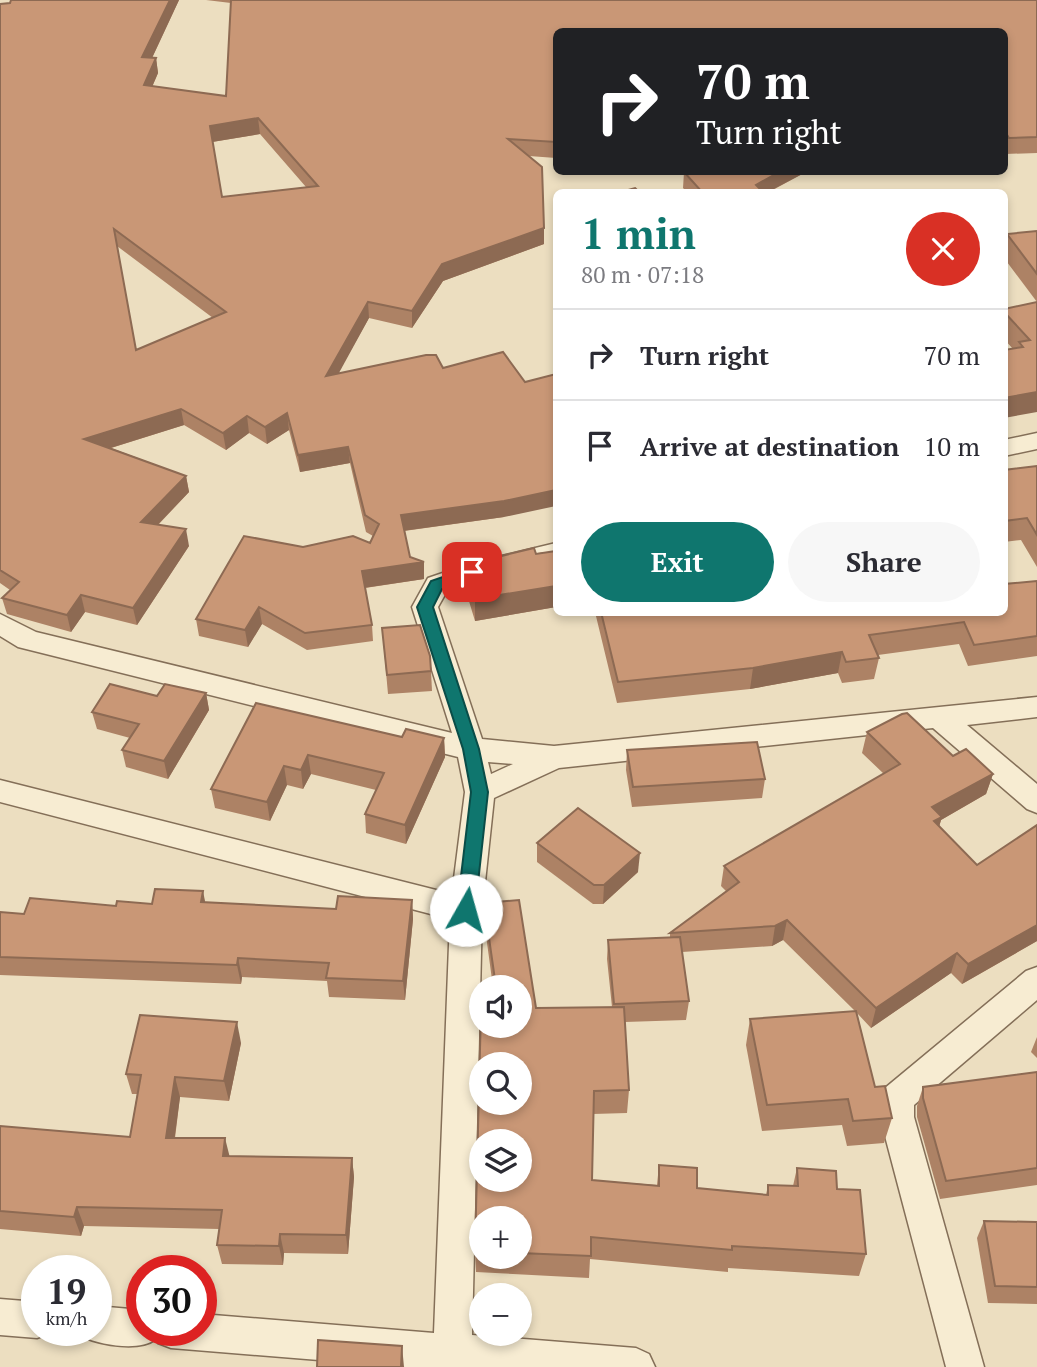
<!DOCTYPE html>
<meta charset="utf-8">
<style>
:root{--surface:#fff;--page:#f7f7f7;--text:#2b2b33;--muted:#7c7c81;--line:#e1e1e2;--accent:#0f766e}
body{margin:0;font-family:"PT Serif",serif;background:var(--page);color:var(--text);height:100vh;display:flex;flex-direction:column;font-size:26px;white-space:nowrap}
*{box-sizing:border-box;margin:0}
p{font-size:23px;color:var(--muted)}
.icon{flex:none;width:38px;height:38px;fill:none;stroke:currentColor;stroke-width:2;stroke-linecap:round;stroke-linejoin:round}
.map{position:relative;flex:1;overflow:hidden}
.sheet{position:absolute;left:553px;top:189px;width:455px;height:427px;display:flex;flex-direction:column;background:var(--surface);border-radius:10px;box-shadow:0 4px 10px #0003}
.sheet>*{flex:none}
.guide{position:absolute;left:553px;top:28px;width:455px;height:147px;border-radius:10px;box-shadow:0 4px 10px #0003;background:#202124;color:#fff;overflow:hidden}
.buttons{position:absolute;left:469px;top:975px;display:grid;gap:14px}
.buttons a{display:grid;place-items:center;width:63px;height:63px;border-radius:50%;background:var(--surface);box-shadow:0 4px 10px #0003;font-size:35px}
.speed{position:absolute;left:21px;top:1255px;display:flex;gap:14px;font-size:35px;font-weight:700;text-align:center}
.speed>*{display:grid;place-content:center;width:91px;height:91px;border-radius:50%;background:var(--surface);box-shadow:0 4px 10px #0003;line-height:1}
.speed small{font-size:18px;font-weight:400}
.speed .limit{border:10px solid #d22;background:#fff;color:#111}
.pin{position:absolute;display:grid;place-items:center;width:60px;height:60px;color:#fff;margin:-30px;border-radius:14px;box-shadow:0 4px 10px #0006}
.me{position:absolute;width:77px;margin:-38px;rotate:7deg;stroke-linejoin:round;filter:drop-shadow(0 0 5px #0008)}
.turn{display:flex;align-items:center;gap:24px;height:147px;padding:0 28px;font-size:32px}
.turn .icon{width:91px;height:91px;stroke-width:2.5}
.turn b{display:block;font-size:49px;line-height:60px}
.round{display:grid;place-items:center;flex:none;width:74px;height:74px;border-radius:37px;background:var(--page)}
.headline{display:flex;align-items:center;justify-content:space-between;height:119px;padding:0 28px}
h1{font-size:42px;font-weight:700;line-height:52px;color:var(--accent)}
.action{display:flex;gap:14px;margin-top:auto;padding:14px 28px}
.action a{flex:1;height:80px;border-radius:42px;background:var(--accent);color:#fff;font-size:28px;font-weight:700;line-height:80px;text-align:center}
.action a+a{background:var(--page);color:var(--text)}
ul{padding:0;list-style:none}
li{display:flex;align-items:center;gap:21px;height:91px;padding:0 28px;border-top:2px solid var(--line)}
li div{flex:1}
li b{display:block;font-size:26px}
li em{font-style:normal}
.map>svg:first-child{display:block}
.lines{fill:none;stroke-linecap:round;stroke-linejoin:round}
.street-casing{stroke:#846f58;stroke-width:3}
.street{fill:#f7ecd2;fill-rule:evenodd}
.wall{fill:#ad8265;fill-rule:evenodd}
.shaded-wall{fill:#8d6a53}
.building{fill:#c99776;stroke:#8d6a53;stroke-width:2;fill-rule:evenodd}
.route{fill:#0f766e;stroke:#0a4d48;stroke-width:2}
</style>
<div class="map">
<svg width="1037" height="1367" viewBox="0 0 1037 1367">
<rect width="100%" height="100%" fill="#ecdec0"/>
<g class="lines">
<defs>
<g id="street">
<polygon points="1037,433 1037,449 1004,456 1004,440"/>
<path d="M556,543v18l-78,19 -31,11 -9,16 44,132 72,7 483,-49v20l-70,8 70,59v29l-10,-4 -94,-81 -374,40 -65,30 -12,112 -10,425 164,13 13,6 6,13h-250l-234,-19 -13,-5 -2,-4c-17,13 -54,6 -73,-2l-3,-7h16v-24l46,4v20h59v-16l233,19 16,-414 -450,-117v-22l452,114 13,-102 -7,-35 -440,-110 -18,-11v-22l36,18 416,101 -40,-126 16,-29 44,-15zM488,762l25,2 -22,10z"/>
<polygon points="1037,967 1037,1000 914,1105 914,1117 984,1367 946,1367 880,1117 880,1099 885,1088 1026,971"/>
<polygon points="0,1299 37,1302 37,1330 51,1330 50,1333 37,1338 0,1335"/>
</g>
</defs>
<use href="#street" class="street-casing"/>
<use href="#street" class="street"/>
</g>
<g class="wall">
<path d="M11,0h168l-27,58h4l2,15 -6,14 74,9 5,-93 -25,-3h831v153l-32,1 -1,-2v-120h-448v126l-27,-2 15,72v16l-101,37 -31,47 -43,-10 -31,55 166,144 -100,14 6,26 14,22 -59,9 7,37 1,16 -66,9 -45,-26 -14,23 -49,-11 -3,-17 107,-72 67,-4 3,-7 -7,-4 -16,-69 -50,9 -11,-42 -22,14 -18,-11 -23,17 -42,-25 -73,23 75,28 3,16 -31,33 31,21 -52,79 -52,-13 -14,20 -64,-18 -5,-16 8,-8 -10,-7v-579l10,-1zM260,134l46,53 -84,10 -10,-55zM117,246l96,72 -77,32z"/>
<polygon points="684,172 806,172 769,192 687,192 683,188"/>
<polygon points="1037,231 1037,412 1013,349 1004,339 1004,309 1037,302 1004,258 1004,247 1007,234"/>
<polygon points="1037,466 1037,567 1021,540 1004,542 1004,470"/>
<polygon points="556,551 556,607 475,621 465,588 464,566 493,562 493,558"/>
<polygon points="1037,581 1037,656 968,666 959,644 878,655 879,658 874,679 842,683 838,673 750,689 617,703 595,612 1004,612"/>
<polygon points="382,628 431,671 432,691 388,694"/>
<polygon points="206,693 209,710 168,779 126,767 122,750 130,738 97,729 92,712 157,696"/>
<polygon points="256,703 402,737 444,738 445,757 406,844 366,833 365,814 376,790 311,774 303,789 287,785 270,821 215,808 211,789"/>
<path d="M867,732l86,24 40,18 -7,20 -45,26 -2,7 38,38 60,-40v116l-75,43 -11,-11 -80,55 -14,-15 18,74 17,31 -8,25 -37,3 -5,-21 -80,6 -16,-86 4,-26 105,-8 -72,-71 -11,6 -90,6 7,49 -3,19 -61,2 4,68 -2,23 -34,1 -1,66 65,5 2,-20 38,23 69,7 2,-10 25,1 4,-18 40,21 29,65 -7,22 -131,-8v4l-138,-13 -1,19 -113,-6 -1,-22 6,-224 39,-39h-27l-8,-59 -1,-25 52,105 76,-1 -5,-48 1,-19 62,-2v-5l56,-42 -5,-5 3,-20 160,-92 -22,-21zM481,1218h39v38h-39z"/>
<polygon points="627,750 765,779 762,798 632,807 626,770"/>
<polygon points="537,843 638,872 603,904 593,904 537,862"/>
<polygon points="412,900 413,919 405,1000 329,997 327,981 242,977 241,984 0,975 0,912 24,914 116,906 205,902 336,909"/>
<polygon points="1037,1037 1037,1058 1031,1052"/>
<polygon points="241,1043 229,1101 180,1097 175,1138 230,1156 352,1158 354,1177 348,1254 284,1253 283,1265 222,1264 217,1245 219,1229 84,1226 81,1236 0,1229 0,1126 130,1137 137,1094 132,1094 126,1074"/>
<polygon points="1037,1072 1037,1185 940,1199 917,1117 917,1106 923,1087"/>
<polygon points="984,1221 1037,1222 1037,1304 988,1303 977,1238"/>
</g>
<g class="shaded-wall">
<polygon points="170,0 179,0 145,73 142,57"/>
<polygon points="156,58 158,73 146,101 144,85"/>
<polygon points="258,118 260,134 212,142 210,126"/>
<polygon points="779,172 806,172 768,192 755,192 756,185"/>
<polygon points="544,228 544,244 443,281 412,328 412,311 442,264"/>
<polygon points="368,302 369,318 328,393 326,376"/>
<polygon points="1037,392 1037,412 1004,418 1004,398"/>
<polygon points="181,409 184,425 88,455 84,439"/>
<polygon points="287,413 289,430 267,444 265,427"/>
<polygon points="247,416 249,433 226,450 223,433"/>
<polygon points="348,447 350,463 300,472 298,455"/>
<polygon points="186,476 189,492 144,539 141,522"/>
<polygon points="556,490 556,506 504,517 402,531 401,515"/>
<polygon points="186,529 189,546 137,625 133,608"/>
<polygon points="424,562 424,579 363,588 362,571"/>
<polygon points="556,586 556,607 475,621 475,599"/>
<polygon points="81,595 85,612 71,632 67,615"/>
<polygon points="259,607 262,624 248,647 245,630"/>
<polygon points="842,652 838,673 750,689 753,668"/>
<polygon points="206,693 209,710 168,779 164,761"/>
<polygon points="444,738 445,757 406,844 405,825"/>
<polygon points="308,755 311,774 303,789 301,770"/>
<polygon points="284,766 287,785 270,821 267,802"/>
<polygon points="993,774 986,794 941,820 936,837 932,807"/>
<polygon points="640,853 638,872 603,904 604,885"/>
<polygon points="203,891 207,911 201,902"/>
<polygon points="412,900 413,919 405,1000 403,981"/>
<polygon points="787,920 783,940 772,946 775,926"/>
<polygon points="1037,925 1037,941 962,984 968,964"/>
<polygon points="957,953 951,973 871,1028 876,1008"/>
<polygon points="238,958 242,977 241,984 237,965"/>
<polygon points="237,1022 241,1043 229,1101 224,1081"/>
<polygon points="175,1077 180,1097 172,1157 166,1138"/>
<polygon points="225,1138 230,1158 223,1156"/>
<polygon points="352,1158 354,1177 348,1254 346,1235"/>
<polygon points="77,1207 84,1226 81,1236 74,1217"/>
<polygon points="280,1234 284,1253 283,1265 279,1246"/>
<polygon points="402,1346 404,1367 401,1367"/>
</g>
<g class="building">
<path d="M11,0h159l-28,57 14,1 -12,27 82,11 5,-96h806v137l-28,1 -5,-8v-98h-448v110l-48,-3 34,28 2,61 -102,36 -30,47 -44,-9 -42,74 100,-21h10l7,13 60,-16 22,30 31,-8v116l-52,11 -103,14 9,42 14,5 -62,9 10,54 -67,8 -46,-26 -14,23 -49,-11 48,-83 59,11 50,-11 17,7 9,-19 -14,-9 -17,-68 -50,8 -11,-42 -22,14 -18,-11 -24,17 -42,-24 -97,30 102,37 -45,46 45,7 -53,79 -52,-13 -14,20 -65,-17 17,-16 -19,-12v-566l10,-1zM258,118l60,68 -96,11 -12,-71zM114,229l112,83 -90,38z"/>
<polygon points="684,172 779,172 756,185 763,192 702,192"/>
<polygon points="635,188 639,192 621,192"/>
<polygon points="1037,231 1037,274 1007,234"/>
<polygon points="1037,302 1037,392 1004,398 1004,350 1023,347 1019,342 1030,340 1004,312 1004,309"/>
<polygon points="1037,466 1037,535 1027,518 1004,521 1004,470"/>
<polygon points="534,548 536,554 556,551 556,586 475,599 464,566 494,561 493,558"/>
<polygon points="1037,581 1037,636 974,645 964,622 869,635 879,658 846,662 842,652 753,668 618,682 601,612 1004,612 1004,584"/>
<polygon points="420,625 430,656 431,671 387,675 382,628"/>
<polygon points="110,684 157,696 165,684 206,693 164,761 122,750 139,724 92,712"/>
<polygon points="256,703 402,737 406,729 444,738 405,825 365,814 384,773 308,755 301,770 284,766 267,802 211,789"/>
<polygon points="907,713 953,756 966,749 993,774 932,807 942,817 934,821 977,865 1037,825 1037,925 968,964 957,953 876,1008 787,920 775,926 670,933 739,882 724,866 900,764 867,732 902,714"/>
<polygon points="757,742 765,779 633,787 627,750"/>
<polygon points="578,808 640,853 604,885 594,885 537,843"/>
<polygon points="155,889 203,891 201,902 336,909 338,896 412,900 403,981 326,978 329,963 238,958 237,965 0,957 0,912 24,914 30,898 116,906 117,901 152,904"/>
<path d="M519,900l17,108 88,-1 5,83 -35,1 -2,89 67,6v-21l38,3v20l71,7v-10l30,1 -1,-18 39,3 1,18 23,1 6,64 -134,-8v4l-141,-13v19l-71,-3v-35h-39v33l-6,-1 6,-241v17h39v-39h-24l-12,-84zM481,1064h39v38h-39zM481,1141h39v39h-39z"/>
<polygon points="680,937 689,1001 614,1004 608,940"/>
<polygon points="856,1011 875,1087 885,1086 892,1118 853,1121 848,1099 767,1105 750,1019"/>
<polygon points="140,1015 237,1022 224,1081 175,1077 166,1138 225,1138 223,1156 352,1158 346,1235 280,1234 279,1246 217,1245 222,1210 77,1207 74,1217 0,1211 0,1126 130,1137 141,1075 126,1074"/>
<polygon points="1037,1072 1037,1168 946,1181 923,1098 923,1087"/>
<polygon points="984,1221 1037,1222 1037,1287 995,1286"/>
<polygon points="318,1340 402,1346 401,1367 317,1367"/>
</g>
<polygon class="route" points="472,567 477,569 479,572 477,576 442,589 433,607 479,749 488,792 475,910 473,915 466,917 460,915 457,910 471,792 463,749 417,607 431,581"/>
</svg>
<div class="buttons">
<a><svg class="icon" aria-label="sound" viewBox="0 0 24 24"><path d="M4 9h4l5-4v14l-5-4H4zM17 9q2 3 0 6"/></svg></a>
<a><svg class="icon" aria-label="search" viewBox="0 0 24 24"><circle cx="10" cy="10" r="6"/><path d="M15 15l6 6"/></svg></a>
<a><svg class="icon" aria-label="layers" viewBox="0 0 24 24"><path d="M12 4l9 5-9 5-9-5zM3 14l9 5 9-5"/></svg></a>
<a>+</a>
<a>−</a>
</div>
<div class="speed"><div>19<small>km/h</small></div><div class="limit">30</div></div>
<div class="pin" style="left:472px;top:572px;background:#d93025"><svg class="icon" aria-label="arrive" viewBox="0 0 24 24"><path d="M6 21V4h12l-3 4 3 4H6"/></svg></div>
<svg class="me" style="left:466px;top:910px" viewBox="-20 -20 40 40"><circle r="19" fill="#fff"/><path d="M0-13L10 11 0 6-10 11z" fill="#0f766e"/></svg>
<div class="guide">
<div class="turn"><svg class="icon" aria-label="right" viewBox="0 0 24 24"><path d="M7 20v-9h11M14 6l5 5-5 5"/></svg><div><b>70 m</b>Turn right</div></div>
</div>
<section class="sheet">
<div class="headline"><div><h1>1 min</h1><p>80 m · 07:18</p></div><a class="round" style="background:#d93025;color:#fff"><svg class="icon" aria-label="close" viewBox="0 0 24 24"><path d="M6 6l12 12M18 6L6 18"/></svg></a></div>
<ul>
<li><svg class="icon" aria-label="right" viewBox="0 0 24 24"><path d="M7 20v-9h11M14 6l5 5-5 5"/></svg><div><b>Turn right</b></div><em>70 m</em></li>
<li><svg class="icon" aria-label="arrive" viewBox="0 0 24 24"><path d="M6 21V4h12l-3 4 3 4H6"/></svg><div><b>Arrive at destination</b></div><em>10 m</em></li>
</ul>
<div class="action"><a>Exit</a><a>Share</a></div>
</section>
</div>
